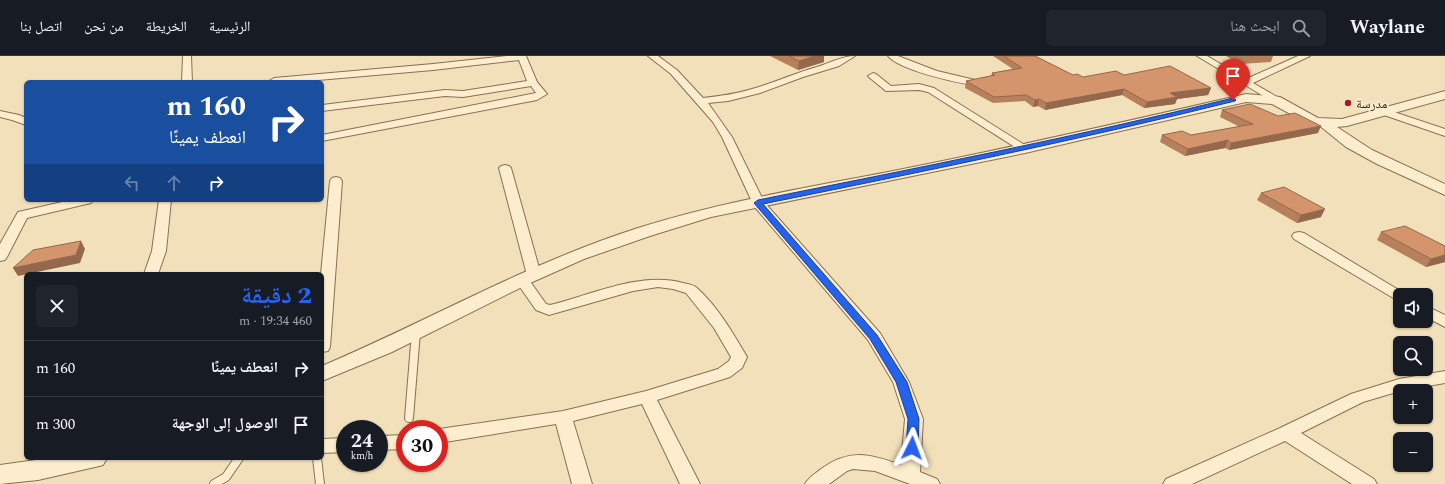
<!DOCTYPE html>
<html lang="ar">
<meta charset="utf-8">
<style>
:root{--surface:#171b24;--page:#20242c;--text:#f1f3f6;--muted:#9ea1a6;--line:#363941;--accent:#2563eb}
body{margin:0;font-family:Spectral,"Noto Naskh Arabic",serif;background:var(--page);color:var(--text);direction:rtl;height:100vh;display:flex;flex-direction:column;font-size:15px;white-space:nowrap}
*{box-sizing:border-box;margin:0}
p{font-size:13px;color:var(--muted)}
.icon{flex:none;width:22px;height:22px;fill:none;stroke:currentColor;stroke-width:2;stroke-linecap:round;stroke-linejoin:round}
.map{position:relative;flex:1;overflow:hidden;direction:ltr}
.details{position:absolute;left:24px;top:216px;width:300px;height:188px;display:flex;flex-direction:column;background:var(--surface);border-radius:6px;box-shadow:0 1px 3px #0004;direction:rtl}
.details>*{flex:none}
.banner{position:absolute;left:24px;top:24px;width:300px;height:122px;border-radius:6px;box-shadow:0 1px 3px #0004;direction:rtl;background:#1a4fa0;color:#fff;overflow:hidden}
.controls{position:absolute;left:1393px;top:232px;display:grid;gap:8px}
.controls a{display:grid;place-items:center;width:40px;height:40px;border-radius:6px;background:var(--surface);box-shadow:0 1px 3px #0004;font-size:20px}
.speed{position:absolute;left:336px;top:364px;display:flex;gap:8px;font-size:20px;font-weight:700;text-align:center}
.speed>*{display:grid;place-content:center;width:52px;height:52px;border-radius:50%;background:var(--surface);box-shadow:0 1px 3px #0004;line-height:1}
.speed small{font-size:10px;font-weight:400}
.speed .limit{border:6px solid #d22;background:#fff;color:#111}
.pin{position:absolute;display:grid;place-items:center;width:34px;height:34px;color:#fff;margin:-41px -17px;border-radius:50% 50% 50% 0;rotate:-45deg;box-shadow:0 0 4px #0007}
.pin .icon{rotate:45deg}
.me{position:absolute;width:44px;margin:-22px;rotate:3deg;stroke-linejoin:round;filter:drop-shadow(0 0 3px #0008)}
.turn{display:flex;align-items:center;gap:14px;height:84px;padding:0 12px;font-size:18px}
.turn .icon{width:52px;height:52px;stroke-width:2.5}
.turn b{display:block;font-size:28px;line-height:34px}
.lanes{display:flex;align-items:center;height:38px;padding:0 12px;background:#0003;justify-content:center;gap:20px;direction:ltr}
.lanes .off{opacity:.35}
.round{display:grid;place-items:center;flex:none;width:42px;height:42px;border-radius:6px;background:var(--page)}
.head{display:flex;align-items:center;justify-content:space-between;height:68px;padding:0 12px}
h1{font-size:24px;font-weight:800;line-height:30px;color:var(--accent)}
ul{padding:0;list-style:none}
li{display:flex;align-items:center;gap:12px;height:56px;padding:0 12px;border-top:1px solid var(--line)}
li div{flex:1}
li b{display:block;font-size:15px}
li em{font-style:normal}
header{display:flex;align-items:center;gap:24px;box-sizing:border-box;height:56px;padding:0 20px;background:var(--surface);border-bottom:1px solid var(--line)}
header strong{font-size:19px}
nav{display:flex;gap:22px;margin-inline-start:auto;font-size:14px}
.search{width:280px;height:36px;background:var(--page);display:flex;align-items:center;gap:10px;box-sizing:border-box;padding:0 14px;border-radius:6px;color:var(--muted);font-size:15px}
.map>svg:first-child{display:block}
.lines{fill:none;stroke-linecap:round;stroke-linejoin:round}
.service-casing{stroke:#8a6f53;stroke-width:10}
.minor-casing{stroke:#8a6f53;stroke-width:2}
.tertiary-casing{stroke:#8a6f53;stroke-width:2}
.service{stroke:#fcedce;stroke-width:8}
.minor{fill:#fcedce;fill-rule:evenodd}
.tertiary{fill:#fcedce;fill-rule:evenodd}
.wall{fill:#b6805d}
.shaded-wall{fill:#94684c}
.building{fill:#d4956c;stroke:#94684c}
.route{fill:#2563eb;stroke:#184099}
.poi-dot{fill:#9e1e22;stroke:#f8eaca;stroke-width:1.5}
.labels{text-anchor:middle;stroke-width:4;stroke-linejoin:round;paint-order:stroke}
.far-poi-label{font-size:13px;fill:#372719;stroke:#f8eaca;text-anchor:start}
</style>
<header>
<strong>Waylane</strong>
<div class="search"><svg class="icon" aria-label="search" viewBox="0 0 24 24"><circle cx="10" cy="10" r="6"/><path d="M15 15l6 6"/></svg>ابحث هنا</div>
<nav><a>الرئيسية</a><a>الخريطة</a><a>من نحن</a><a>اتصل بنا</a></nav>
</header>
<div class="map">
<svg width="1445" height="428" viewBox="0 0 1445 428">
<rect width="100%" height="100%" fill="#f2e0ba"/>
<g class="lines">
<defs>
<g id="service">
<polyline points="409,362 416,276"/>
<polyline points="317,402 320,428"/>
<polyline points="214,428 226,421 239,402"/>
</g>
<g id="minor">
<polygon points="183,0 191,0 192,26 182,26"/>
<polygon points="507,0 526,0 537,26 547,38 537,44 322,85 322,79 536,37 531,30 463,41 445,40 322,55 322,49 445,34 463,35 527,25 519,4 433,14 295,26 269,25 274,22 433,8"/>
<path d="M648,0h10l19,14 26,28c17,-2 33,-4 49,-9 22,-6 43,-16 65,-22 13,-4 25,-11 38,-11l-16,10 -36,11 -43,16 -32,8 -20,2 24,34 32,65 116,131 29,49 14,37 -3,53 17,7 3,5h-30l-35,-13 -22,-2 -6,2 -18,13h-24c4,-7 10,-10 16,-15 29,-21 49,-15 80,-4l4,-46 -12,-37 -25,-42 -114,-134 -32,-69 -9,-15 -42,-48z"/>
<path d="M888,0h10l39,15 38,9 2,2 -5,3c-18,-3 -73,-15 -84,-29z"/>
<polygon points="1197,0 1207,0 1246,23 1298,0 1310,0 1253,27 1279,42 1280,44 1279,46 1275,47"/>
<polygon points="873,17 876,18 891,30 919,28 934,32 1031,93 1029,95 1021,95 928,36 919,34 886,35 870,22 868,20"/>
<polygon points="1385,53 1445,73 1445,80 1381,58 1380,56 1381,54"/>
<polygon points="0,55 19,59 26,62 26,69 12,64 0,61"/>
<polygon points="505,109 509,110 511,112 541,219 539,222 534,223 529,222 527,219 499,112 501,110"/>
<polygon points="336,121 340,122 342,125 330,291 328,295 322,296 321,218 330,125 332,122"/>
<polygon points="71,144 93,144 91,147 27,162 7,201 5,204 0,205 0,188 18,156"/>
<polygon points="159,144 171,144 166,195 158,218 144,218 152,195"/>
<polygon points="1299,176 1304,177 1407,239 1400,239 1400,244 1395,243 1294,183 1292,180 1294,177"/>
<path d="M522,220l5,1 19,27 4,1c41,-10 91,-34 133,-22 5,1 11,2 14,5 21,19 36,45 50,69l-5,11 -12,9 -73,23 43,84h-20l-38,-80 -69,17 19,63h-20l-16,-60 -117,19v-14l124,-18 83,-20 72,-22 11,-8 2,-4 -17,-29 -28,-35 -13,-4 -15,-2 -25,4 -84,24 -13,-5 -21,-30 2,-3z"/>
<polygon points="1426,250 1445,259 1445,271 1426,261"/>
<polygon points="1445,315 1445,327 1400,335 1363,346 1301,377 1374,423 1377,428 1352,428 1285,385 1192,428 1163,428 1166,423 1280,372 1351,338 1399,323"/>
<polygon points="405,379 405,393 379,394 379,380"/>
<polygon points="345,382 345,396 322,397 322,383"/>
</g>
<g id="tertiary">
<path d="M1445,35v8l-98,27 -10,1 35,23 73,34v11l-68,-31 -31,-17 -26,-21 -11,-2 -37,-20 -26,-2 -221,51 -314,64 -61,19 -66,23 -56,25 -136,68 -70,29v-15c106,-45 206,-103 316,-138 91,-29 187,-43 280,-62 110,-22 219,-47 328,-72l34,3 38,21 24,1z"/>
<polygon points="50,402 107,402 103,409 95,411 38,424 0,428 0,409"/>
</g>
</defs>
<use href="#service" class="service-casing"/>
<use href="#minor" class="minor-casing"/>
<use href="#tertiary" class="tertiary-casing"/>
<use href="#service" class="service"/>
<use href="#minor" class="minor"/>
<use href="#tertiary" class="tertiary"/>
</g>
<g class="wall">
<polygon points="770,0 824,0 824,6 798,14"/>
<polygon points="993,0 1035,0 1073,19 1083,21 1124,19 1211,32 1208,39 1177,43 1175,48 1144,52 1122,39 1045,54 1038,50 1033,51 1025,45 993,47 965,32 966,25 991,20 992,17 1013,13"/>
<polygon points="1226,0 1273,0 1271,6 1240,8"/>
<polygon points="1222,54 1318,77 1229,94 1225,92 1185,100 1160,86 1162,79 1191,79 1240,71 1220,61"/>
<polygon points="1261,137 1321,161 1297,167 1257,144"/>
<polygon points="1381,176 1445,190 1445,206 1426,211 1377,184"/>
</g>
<g class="shaded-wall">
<polygon points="815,0 824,0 824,6 798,14 799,5"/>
<polygon points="1211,32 1208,39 1177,43 1175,48 1144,52 1147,46 1170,37"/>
<polygon points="1124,33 1122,39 1045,54 1046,47"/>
<polygon points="1039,43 1038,50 1033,51 1035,44"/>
<polygon points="1321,70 1318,77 1229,94 1231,87"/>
<polygon points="1228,84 1225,92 1185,100 1188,93"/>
<polygon points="1325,153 1321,161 1297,167 1301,159"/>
<polygon points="81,185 85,193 80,207 18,220 13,212"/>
<polygon points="1445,199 1445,206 1426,211 1431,203"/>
</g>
<g class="building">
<polygon points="789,0 815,0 799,5"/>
<polygon points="1004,0 1035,0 1073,19 1077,18 1083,21 1116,15 1124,19 1170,10 1211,32 1170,37 1177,41 1147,46 1124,33 1046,47 1039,43 1035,44 1026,39 994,41 966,25 995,19 992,17 1022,12"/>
<polygon points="1250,48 1278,60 1295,57 1321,70 1231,87 1228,84 1188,93 1162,79 1182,75 1191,79 1253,68 1222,54"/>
<polygon points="1284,131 1325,153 1301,159 1261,137"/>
<polygon points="1405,170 1445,190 1445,199 1431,203 1381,176"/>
<polygon points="81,185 76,199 13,212 33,194"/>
</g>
<path class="route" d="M1233,42l3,2 -1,1c-156,39 -314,71 -472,103l114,131 30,47 12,37 -1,29 -2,3 -4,1 -4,-1 -2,-3 2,-29 -12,-37 -26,-43 -116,-136 4,-3c159,-32 317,-63 475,-102z"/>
<circle class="poi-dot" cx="1348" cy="47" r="4"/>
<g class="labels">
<g class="far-poi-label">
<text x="1356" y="52">مدرسة</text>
</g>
</g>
</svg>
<div class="controls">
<a><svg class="icon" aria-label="sound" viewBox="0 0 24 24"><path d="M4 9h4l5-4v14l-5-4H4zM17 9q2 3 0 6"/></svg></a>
<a><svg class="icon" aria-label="search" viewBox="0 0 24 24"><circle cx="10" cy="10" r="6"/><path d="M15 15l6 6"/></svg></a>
<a>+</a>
<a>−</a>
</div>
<div class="speed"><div>24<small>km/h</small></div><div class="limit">30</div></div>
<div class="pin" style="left:1233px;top:44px;background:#d93025"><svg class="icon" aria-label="arrive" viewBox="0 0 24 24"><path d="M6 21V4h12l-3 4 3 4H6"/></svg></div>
<svg class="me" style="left:912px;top:392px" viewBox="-20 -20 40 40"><path d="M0-17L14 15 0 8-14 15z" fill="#2563eb" stroke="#fff" stroke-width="4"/></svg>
<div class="banner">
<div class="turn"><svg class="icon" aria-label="right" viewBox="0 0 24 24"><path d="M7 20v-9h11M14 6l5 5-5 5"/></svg><div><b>160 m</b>انعطف يمينًا</div></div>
<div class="lanes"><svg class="icon off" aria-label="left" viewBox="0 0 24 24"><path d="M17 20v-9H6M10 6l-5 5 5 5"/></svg><svg class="icon off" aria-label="ahead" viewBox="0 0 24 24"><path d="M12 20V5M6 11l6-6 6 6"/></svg><svg class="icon" aria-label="right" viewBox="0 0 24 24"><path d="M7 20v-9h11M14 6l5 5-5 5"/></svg></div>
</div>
<section class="details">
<div class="head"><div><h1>2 دقيقة</h1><p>460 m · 19:34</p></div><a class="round"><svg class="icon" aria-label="close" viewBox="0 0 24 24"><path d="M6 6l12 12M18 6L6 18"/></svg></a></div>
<ul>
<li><svg class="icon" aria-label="right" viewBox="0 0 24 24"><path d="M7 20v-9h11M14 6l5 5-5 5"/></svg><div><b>انعطف يمينًا</b></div><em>160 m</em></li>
<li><svg class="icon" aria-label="arrive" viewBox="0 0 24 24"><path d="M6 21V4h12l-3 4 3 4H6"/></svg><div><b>الوصول إلى الوجهة</b></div><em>300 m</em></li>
</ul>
</section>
</div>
